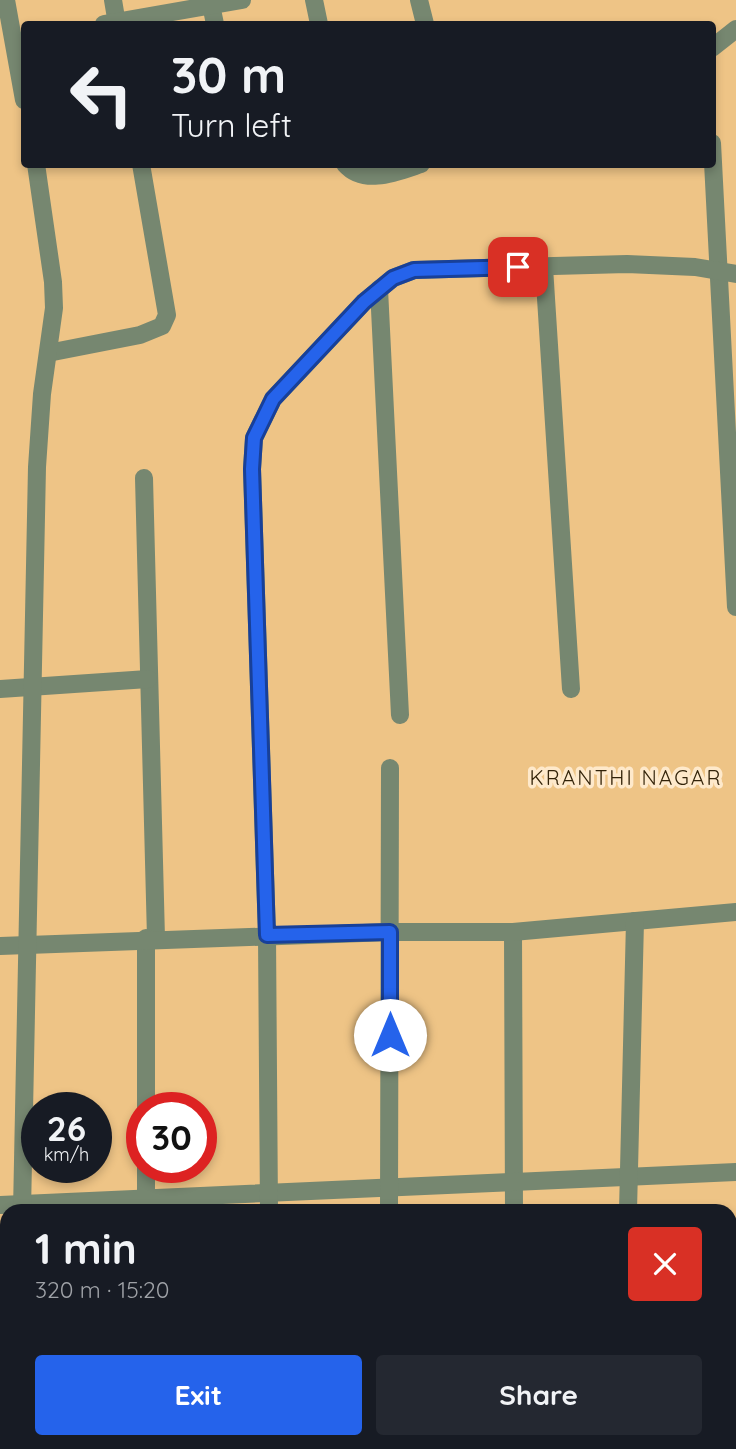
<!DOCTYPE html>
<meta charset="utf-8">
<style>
:root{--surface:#171b24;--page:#242831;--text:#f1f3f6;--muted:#9ea1a6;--accent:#2563eb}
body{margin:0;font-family:Quicksand,sans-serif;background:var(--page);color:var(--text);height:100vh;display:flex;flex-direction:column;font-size:26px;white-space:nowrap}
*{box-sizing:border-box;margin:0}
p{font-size:23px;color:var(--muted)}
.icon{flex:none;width:38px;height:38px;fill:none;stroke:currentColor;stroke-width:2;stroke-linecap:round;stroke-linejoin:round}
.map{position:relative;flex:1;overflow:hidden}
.sheet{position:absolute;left:0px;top:1204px;width:737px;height:245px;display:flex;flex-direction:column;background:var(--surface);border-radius:21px 21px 0 0;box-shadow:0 4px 10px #0003}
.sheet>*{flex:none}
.top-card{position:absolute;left:21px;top:21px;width:695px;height:147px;border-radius:7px;box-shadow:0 4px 10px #0003;background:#171b24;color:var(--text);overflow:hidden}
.speed{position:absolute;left:21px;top:1092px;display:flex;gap:14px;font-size:35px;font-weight:700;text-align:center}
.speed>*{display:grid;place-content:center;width:91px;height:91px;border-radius:50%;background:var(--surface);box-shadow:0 4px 10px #0003;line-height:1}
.speed small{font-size:18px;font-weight:400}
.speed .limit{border:10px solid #d22;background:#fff;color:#111}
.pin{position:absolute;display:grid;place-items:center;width:60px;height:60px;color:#fff;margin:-30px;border-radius:14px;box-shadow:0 4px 10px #0006}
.me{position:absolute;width:77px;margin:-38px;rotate:0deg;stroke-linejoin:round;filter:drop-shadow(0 0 5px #0008)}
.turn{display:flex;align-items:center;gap:24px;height:147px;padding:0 35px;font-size:32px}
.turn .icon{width:91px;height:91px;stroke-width:2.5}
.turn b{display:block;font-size:49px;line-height:60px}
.round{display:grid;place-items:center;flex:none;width:74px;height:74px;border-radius:7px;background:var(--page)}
.headline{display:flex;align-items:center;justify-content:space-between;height:119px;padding:0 35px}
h1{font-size:42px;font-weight:800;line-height:52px}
.primary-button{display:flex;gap:14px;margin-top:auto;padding:14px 35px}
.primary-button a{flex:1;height:80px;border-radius:7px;background:var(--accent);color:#fff;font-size:28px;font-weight:800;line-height:80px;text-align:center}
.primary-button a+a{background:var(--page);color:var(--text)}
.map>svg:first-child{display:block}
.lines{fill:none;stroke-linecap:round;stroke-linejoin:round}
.minor{stroke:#768770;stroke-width:18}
.route-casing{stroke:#184099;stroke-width:18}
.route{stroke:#2563eb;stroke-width:12}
.labels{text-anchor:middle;stroke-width:7;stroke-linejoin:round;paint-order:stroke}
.neighbourhood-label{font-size:21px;letter-spacing:2px;fill:#332309;stroke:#fee9cb}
</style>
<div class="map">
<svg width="736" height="1449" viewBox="0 0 736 1449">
<rect width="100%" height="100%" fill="#eec486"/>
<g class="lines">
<g class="minor">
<polyline points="6,0 24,100"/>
<polyline points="113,0 117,24"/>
<polyline points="210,0 215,24"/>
<polyline points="314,0 319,24"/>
<polyline points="419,0 425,24"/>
<polyline points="104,24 242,0"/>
<polyline points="712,48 736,29"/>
<polyline points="712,143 736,607"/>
<path d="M345,164c19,22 52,8 76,0"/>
<polyline points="544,267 571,689"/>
<polyline points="379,289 400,715"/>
<polyline points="48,353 140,335 162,326 167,315 141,164"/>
<polyline points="144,478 156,938"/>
<polyline points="0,689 148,679"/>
<polyline points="513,932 514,1211"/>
<polyline points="146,938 146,1108"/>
<polyline points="0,946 390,932 513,932 736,912"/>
<polyline points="0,1205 736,1172"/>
<polyline points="22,1211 37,467 42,394 54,308 53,282 36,164"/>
<polyline points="146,1211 146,1167"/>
<polyline points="269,1211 267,935 252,469 254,438 273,399 364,302 393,278 414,270 627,264 695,267 736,274"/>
<polyline points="389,1211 390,768"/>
<polyline points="628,1211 635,921"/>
<polyline points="730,1350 736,1350"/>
<polyline points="0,1392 7,1392"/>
</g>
</g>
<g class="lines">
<defs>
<polyline id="route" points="390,1035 390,932 267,935 252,469 254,438 273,399 364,302 393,278 414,270 518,267"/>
</defs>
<use href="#route" class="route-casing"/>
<use href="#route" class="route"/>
</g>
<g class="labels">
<g class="neighbourhood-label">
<text x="626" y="785">KRANTHI NAGAR</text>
</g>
</g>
</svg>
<div class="speed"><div>26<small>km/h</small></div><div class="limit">30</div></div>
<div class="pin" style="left:518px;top:267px;background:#d93025"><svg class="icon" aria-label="arrive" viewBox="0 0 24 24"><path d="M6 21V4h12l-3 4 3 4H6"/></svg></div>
<svg class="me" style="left:390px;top:1035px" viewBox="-20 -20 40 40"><circle r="19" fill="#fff"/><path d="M0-13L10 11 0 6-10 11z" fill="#2563eb"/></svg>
<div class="top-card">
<div class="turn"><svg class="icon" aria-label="left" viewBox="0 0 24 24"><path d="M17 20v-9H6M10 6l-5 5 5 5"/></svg><div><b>30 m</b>Turn left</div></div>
</div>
<section class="sheet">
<div class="headline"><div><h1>1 min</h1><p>320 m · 15:20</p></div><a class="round" style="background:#d93025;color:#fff"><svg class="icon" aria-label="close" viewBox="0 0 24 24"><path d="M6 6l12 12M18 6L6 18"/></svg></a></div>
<div class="primary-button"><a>Exit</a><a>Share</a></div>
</section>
</div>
